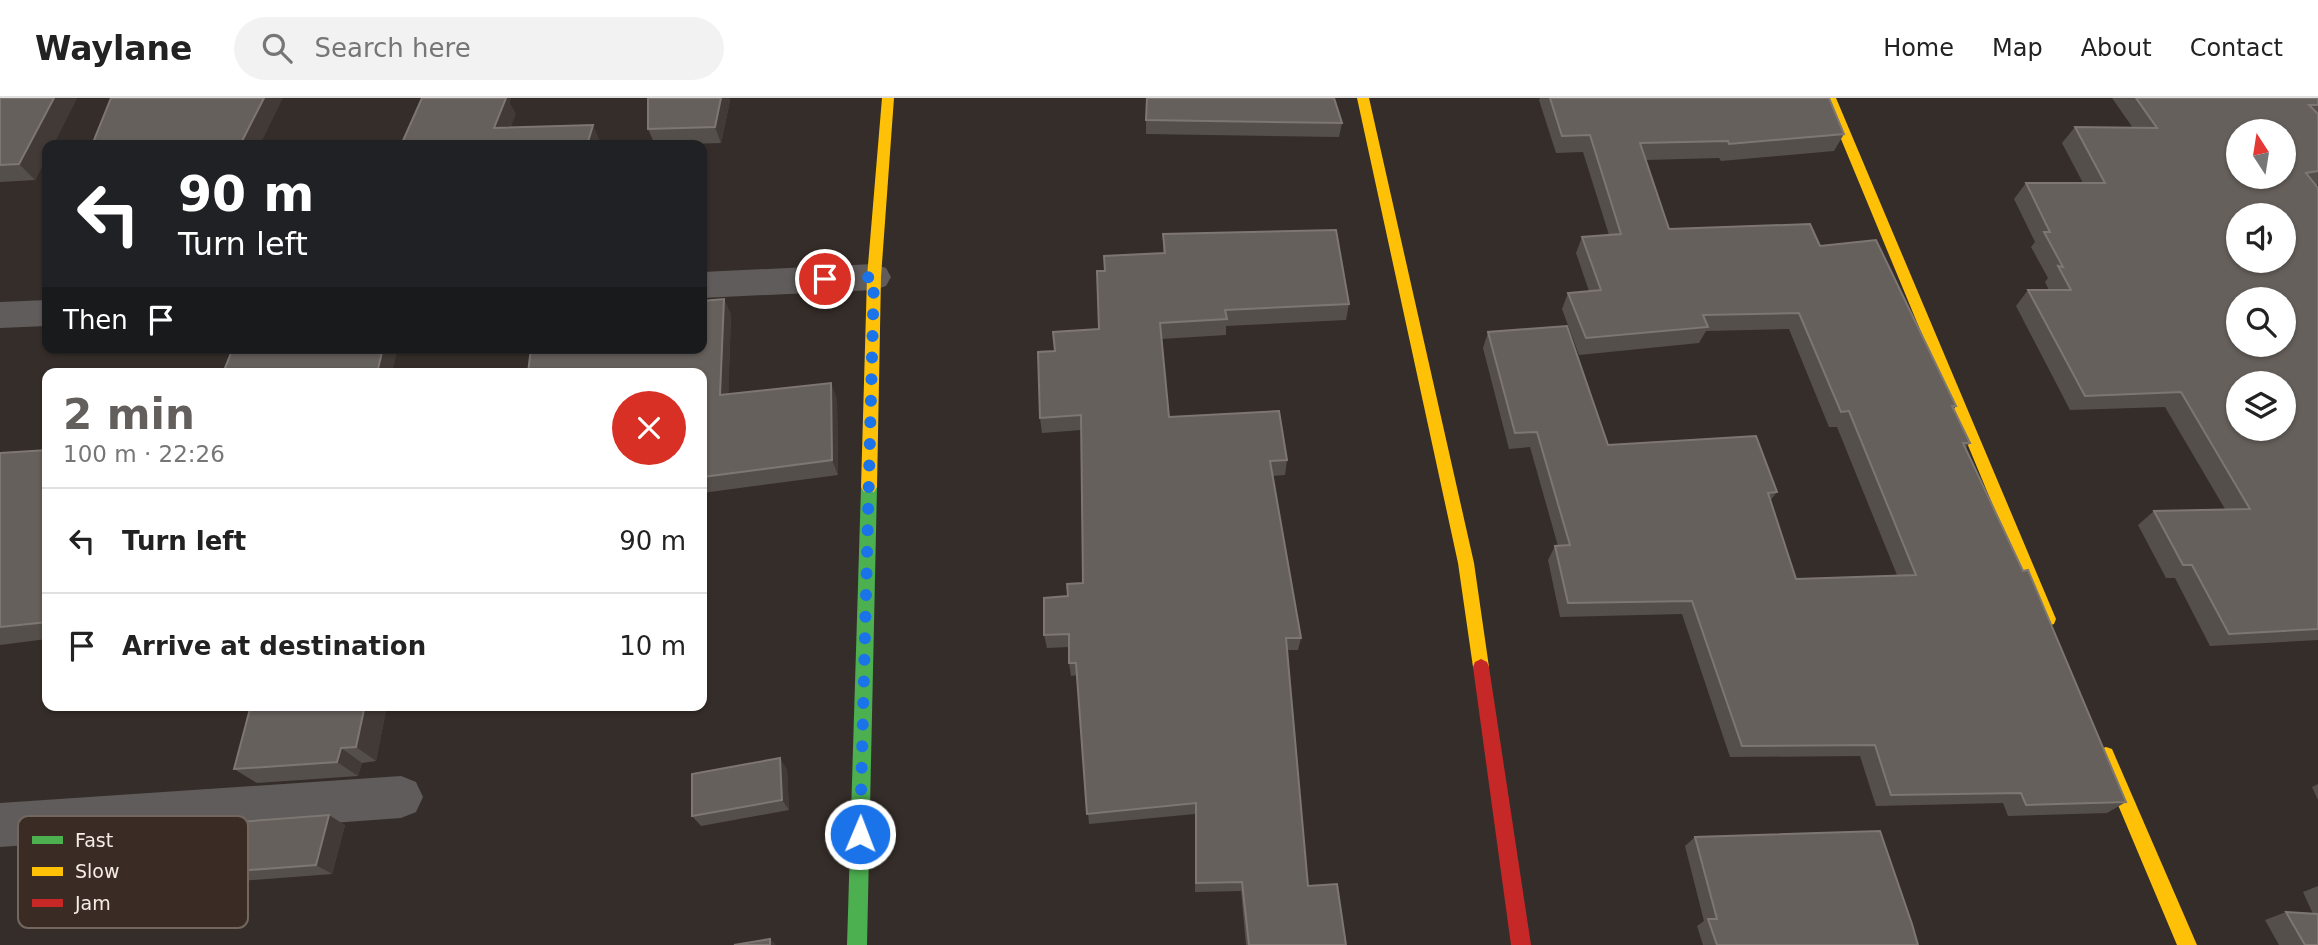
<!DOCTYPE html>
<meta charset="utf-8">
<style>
:root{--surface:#fff;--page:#f2f2f2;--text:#222;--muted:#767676;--line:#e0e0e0;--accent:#635f5c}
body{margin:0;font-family:"DejaVu Sans",sans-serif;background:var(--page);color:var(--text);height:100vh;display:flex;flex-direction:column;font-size:26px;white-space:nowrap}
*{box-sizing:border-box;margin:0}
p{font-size:23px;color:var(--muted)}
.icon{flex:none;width:38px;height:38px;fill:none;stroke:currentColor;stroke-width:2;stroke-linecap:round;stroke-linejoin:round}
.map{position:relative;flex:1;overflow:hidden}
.drawer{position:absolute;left:42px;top:270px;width:665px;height:343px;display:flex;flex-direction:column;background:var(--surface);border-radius:14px;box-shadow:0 2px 5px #0004}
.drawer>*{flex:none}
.banner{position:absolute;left:42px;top:42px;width:665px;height:214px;border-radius:14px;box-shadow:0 2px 5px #0004;background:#202124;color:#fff;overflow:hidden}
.needle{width:46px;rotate:348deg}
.tools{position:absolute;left:2226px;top:21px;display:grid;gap:14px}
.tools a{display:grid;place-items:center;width:70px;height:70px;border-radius:50%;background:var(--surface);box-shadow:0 2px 5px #0004;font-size:35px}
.pin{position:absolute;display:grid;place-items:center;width:60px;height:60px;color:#fff;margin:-30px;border:4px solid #fff;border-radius:50%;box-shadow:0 2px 7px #0007}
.me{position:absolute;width:77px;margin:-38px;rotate:1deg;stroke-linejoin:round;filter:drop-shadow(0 0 5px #0008)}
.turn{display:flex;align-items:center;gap:24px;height:147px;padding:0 21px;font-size:32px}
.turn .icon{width:91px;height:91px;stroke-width:2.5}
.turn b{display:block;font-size:49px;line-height:60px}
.then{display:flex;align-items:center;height:66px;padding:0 21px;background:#0003;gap:14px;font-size:26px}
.round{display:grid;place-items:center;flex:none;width:74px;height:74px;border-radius:37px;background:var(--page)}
.headline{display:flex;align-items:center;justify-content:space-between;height:119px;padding:0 21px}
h1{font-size:42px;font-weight:800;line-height:52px;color:var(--accent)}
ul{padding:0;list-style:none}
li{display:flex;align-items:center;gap:21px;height:105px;padding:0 21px;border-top:2px solid var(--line)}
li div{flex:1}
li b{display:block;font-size:26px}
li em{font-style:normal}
header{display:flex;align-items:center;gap:42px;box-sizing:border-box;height:98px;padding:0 35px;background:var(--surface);border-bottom:2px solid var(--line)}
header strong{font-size:33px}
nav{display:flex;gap:38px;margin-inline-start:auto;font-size:24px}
.search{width:490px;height:63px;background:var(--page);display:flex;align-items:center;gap:18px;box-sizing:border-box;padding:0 24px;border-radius:38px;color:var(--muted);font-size:26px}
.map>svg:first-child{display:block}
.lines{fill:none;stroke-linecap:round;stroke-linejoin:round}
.street{fill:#605c5b;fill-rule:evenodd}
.fast{fill:#4caf50;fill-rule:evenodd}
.slow{fill:#ffc107;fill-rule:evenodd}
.jam{fill:#c62828;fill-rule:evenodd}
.wall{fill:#554f4b}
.shaded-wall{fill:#413a36}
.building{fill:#66605c;stroke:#7d7671;stroke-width:2;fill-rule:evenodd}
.route{stroke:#1a73e8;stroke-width:12;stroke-dasharray:0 21.6}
.key{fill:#3a2c24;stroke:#72665e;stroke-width:2}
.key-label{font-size:19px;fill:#f6ece7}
</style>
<header>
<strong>Waylane</strong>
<div class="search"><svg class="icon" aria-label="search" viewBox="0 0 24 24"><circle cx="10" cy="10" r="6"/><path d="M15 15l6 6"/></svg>Search here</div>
<nav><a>Home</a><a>Map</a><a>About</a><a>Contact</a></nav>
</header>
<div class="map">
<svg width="2318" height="847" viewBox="0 0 2318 847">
<rect width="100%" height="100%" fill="#352d29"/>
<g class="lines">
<g class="street">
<polygon points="874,166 886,170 891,179 886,188 874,192 702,200 702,174"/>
<polygon points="47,202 47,228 0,230 0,204"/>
<polygon points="401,678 416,684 423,699 416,714 401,720 0,749 0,705"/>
</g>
<polygon class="fast" points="869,383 874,384 877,389 867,847 847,847 861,389 864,384"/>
<g class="slow">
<polygon points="882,0 894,0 881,179 877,389 874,394 864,394 861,389 867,179"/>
<polygon points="1357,0 1369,0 1474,465 1489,569 1487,574 1481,577 1475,574 1473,569 1458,465"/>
<polygon points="1824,0 1836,0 2056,521 2054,526 2048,528 2042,526 2040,521"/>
<polygon points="2106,649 2112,651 2197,847 2177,847 2097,657 2100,651"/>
</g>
<polygon class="jam" points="1481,561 1487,564 1489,569 1531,847 1511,847 1473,569 1475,564"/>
</g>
<g class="wall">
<polygon points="0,0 77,0 53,47 47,47 47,58 35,82 0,84"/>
<polygon points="648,0 729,0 730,3 721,45 655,47 648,31"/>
<polygon points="1540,0 1829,0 1844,36 1834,53 1721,63 1719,60 1646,62 1669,131 1820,148 1956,308 1954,311 1970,345 1965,350 2126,704 2107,715 2008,718 2003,705 1876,708 1860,658 1730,659 1682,516 1560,519 1548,462 1555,448 1558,448 1530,349 1509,351 1483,250 1488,234 1608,347 1777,394 1770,403 1796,481 1897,477 1837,329 1829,329 1789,231 1706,233 1699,245 1579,257 1562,211 1568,195 1589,193 1576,155 1582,139 1609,137 1583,54 1556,55 1539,2"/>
<polygon points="2112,0 2318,0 2318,87 2316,87 2318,90 2318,542 2210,548 2175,480 2166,480 2138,427 2154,413 2225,411 2165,309 2070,312 2016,208 2028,192 2049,192 2045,184 2048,180 2031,149 2035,144 2014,101 2026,85 2083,85 2062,45 2075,29 2133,30"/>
<polygon points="1146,22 1342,25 1339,39 1146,36"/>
<polygon points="1163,136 1349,206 1346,222 1226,228 1226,237 1161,241 1169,319 1287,362 1285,377 1273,378 1301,540 1298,552 1287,552 1308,788 1346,847 1246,847 1241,793 1195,794 1195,716 1089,726 1077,577 1071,578 1069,565 1069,549 1047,550 1044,537 1068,498 1083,485 1081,332 1042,335 1040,320 1055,253 1099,231 1105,173 1104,158 1163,155"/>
<polygon points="724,201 731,217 728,297 837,300 838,377 702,395 702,275"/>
<polygon points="47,352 47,541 0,547 0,355"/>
<polygon points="387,607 376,663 362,665 358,678 257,685 234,671"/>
<polygon points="787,671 789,712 701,728 692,718"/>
<polygon points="2318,686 2318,702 2312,689"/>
<polygon points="345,727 332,776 175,788 172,797 43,800 21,791 184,739"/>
<polygon points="1695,739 1918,847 1703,847 1697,828 1704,823 1685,748"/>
<polygon points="2318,788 2318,847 2279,847 2265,822 2286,814 2313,816 2303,794"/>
</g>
<g class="shaded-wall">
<polygon points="54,0 77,0 53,47 47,47 47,58 35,82 19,66"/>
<polygon points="264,0 283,0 260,47 240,47"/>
<polygon points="498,0 511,0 510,5 516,16 504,47 494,30"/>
<polygon points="721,0 729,0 730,3 721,45 715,29"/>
<polygon points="593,27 601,45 601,47 587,47"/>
<polygon points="724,201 731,217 728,313 720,297"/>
<polygon points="383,250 398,250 392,275 377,275"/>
<polygon points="831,285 837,300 838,377 832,362"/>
<polygon points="365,607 387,607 376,663 356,649"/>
<polygon points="341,650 362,665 358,678 337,664"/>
<polygon points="780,660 787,671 789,712 782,702"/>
<polygon points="329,717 345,727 332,776 316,767"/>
<polygon points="156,779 175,788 172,797 152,788"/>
<polygon points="770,841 776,847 770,847"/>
</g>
<g class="building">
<polygon points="0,0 54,0 19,66 0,67"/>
<polygon points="111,0 264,0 240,47 92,47"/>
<polygon points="422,0 506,0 494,30 593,27 587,47 401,47"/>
<polygon points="648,0 721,0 715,29 648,31"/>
<polygon points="1147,0 1334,0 1342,25 1146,22"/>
<polygon points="1550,0 1829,0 1844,36 1729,46 1728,43 1640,45 1669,131 1810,126 1820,148 1876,142 1956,308 1952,308 1970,345 1963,345 2023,473 2028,472 2126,704 2026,707 2021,695 1891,697 1875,647 1742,648 1692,503 1568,505 1555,448 1570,447 1537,334 1515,335 1488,234 1567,228 1608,347 1756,338 1777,394 1768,395 1796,481 1916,477 1849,313 1841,314 1799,215 1703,217 1708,229 1586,240 1568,195 1601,192 1582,139 1621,136 1590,37 1562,38"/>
<path d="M2136,0h182v7h-9l9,9v57l-12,2 12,15v441l-89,5 -37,-69h-9l-29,-54 96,-2 -69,-117 -96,4 -57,-106h43l-13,-24 5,1 -19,-35h6l-24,-49h79l-30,-56 82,1zM2238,33h46v46h-46zM2238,117h46v46h-46zM2238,201h46v46h-46zM2238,285h46v46h-46z"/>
<polygon points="1336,132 1349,206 1225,212 1227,221 1160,225 1169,319 1279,313 1287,362 1270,363 1301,540 1286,540 1308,788 1337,786 1346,847 1249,847 1242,784 1196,785 1196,705 1087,716 1076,565 1069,565 1069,536 1044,537 1044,500 1068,498 1067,486 1083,485 1081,317 1040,320 1038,254 1055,253 1053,234 1099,231 1097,173 1105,173 1104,158 1165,155 1163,136"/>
<polygon points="724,201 720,297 831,285 832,362 702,379 702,275 528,275 531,250 702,250 702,203"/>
<polygon points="233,250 383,250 377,275 223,275"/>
<polygon points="47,352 47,524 0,529 0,355"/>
<polygon points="251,607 365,607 356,649 341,650 337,664 234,671"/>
<polygon points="780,660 782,702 692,718 692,676"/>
<polygon points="329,717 316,767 156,779 152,788 21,791 44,743 184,739 186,733 225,731 226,725"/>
<polygon points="1880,733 1912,826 1918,847 1717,847 1708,821 1717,821 1695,739"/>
<polygon points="2286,814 2318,816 2318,847 2305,847"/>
<polygon points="770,841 770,847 734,847"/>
</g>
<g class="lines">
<polyline class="route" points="825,181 874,179 860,736"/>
</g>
<rect x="18" y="718" width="230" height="112" rx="10" class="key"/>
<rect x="32" y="738" width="31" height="8" fill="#4caf50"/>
<rect x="32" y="769" width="31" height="9" fill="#ffc107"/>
<rect x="32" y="801" width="31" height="8" fill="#c62828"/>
<g class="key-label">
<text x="75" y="749">Fast</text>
<text x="75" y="780">Slow</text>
<text x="75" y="812">Jam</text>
</g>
</svg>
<div class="tools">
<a><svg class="needle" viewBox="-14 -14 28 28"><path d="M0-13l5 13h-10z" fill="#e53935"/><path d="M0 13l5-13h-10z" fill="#767676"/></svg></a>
<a><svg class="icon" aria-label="sound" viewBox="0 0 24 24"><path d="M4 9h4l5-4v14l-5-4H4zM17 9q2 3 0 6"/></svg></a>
<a><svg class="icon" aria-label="search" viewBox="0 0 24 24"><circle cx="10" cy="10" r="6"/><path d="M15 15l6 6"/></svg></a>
<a><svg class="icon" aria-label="layers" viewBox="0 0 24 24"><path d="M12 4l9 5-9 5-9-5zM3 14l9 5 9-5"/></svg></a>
</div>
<div class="pin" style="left:825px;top:181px;background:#d93025"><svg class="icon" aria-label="arrive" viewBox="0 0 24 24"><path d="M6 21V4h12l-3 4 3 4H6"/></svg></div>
<svg class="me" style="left:860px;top:736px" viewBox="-20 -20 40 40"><circle r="17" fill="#1a73e8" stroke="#fff" stroke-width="3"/><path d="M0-11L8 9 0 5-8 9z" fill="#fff"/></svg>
<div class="banner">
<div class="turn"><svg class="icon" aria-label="left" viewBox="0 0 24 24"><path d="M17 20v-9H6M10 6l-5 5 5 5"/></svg><div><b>90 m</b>Turn left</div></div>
<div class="then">Then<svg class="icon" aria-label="arrive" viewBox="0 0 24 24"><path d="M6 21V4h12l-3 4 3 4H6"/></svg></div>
</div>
<section class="drawer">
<div class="headline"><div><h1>2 min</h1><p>100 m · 22:26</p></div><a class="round" style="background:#d93025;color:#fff"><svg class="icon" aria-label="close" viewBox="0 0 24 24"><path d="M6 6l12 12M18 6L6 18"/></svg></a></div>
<ul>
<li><svg class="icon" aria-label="left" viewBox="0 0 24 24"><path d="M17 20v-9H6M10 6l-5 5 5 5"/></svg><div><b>Turn left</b></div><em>90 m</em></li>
<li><svg class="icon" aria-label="arrive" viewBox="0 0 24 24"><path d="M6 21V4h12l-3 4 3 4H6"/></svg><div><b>Arrive at destination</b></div><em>10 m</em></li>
</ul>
</section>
</div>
